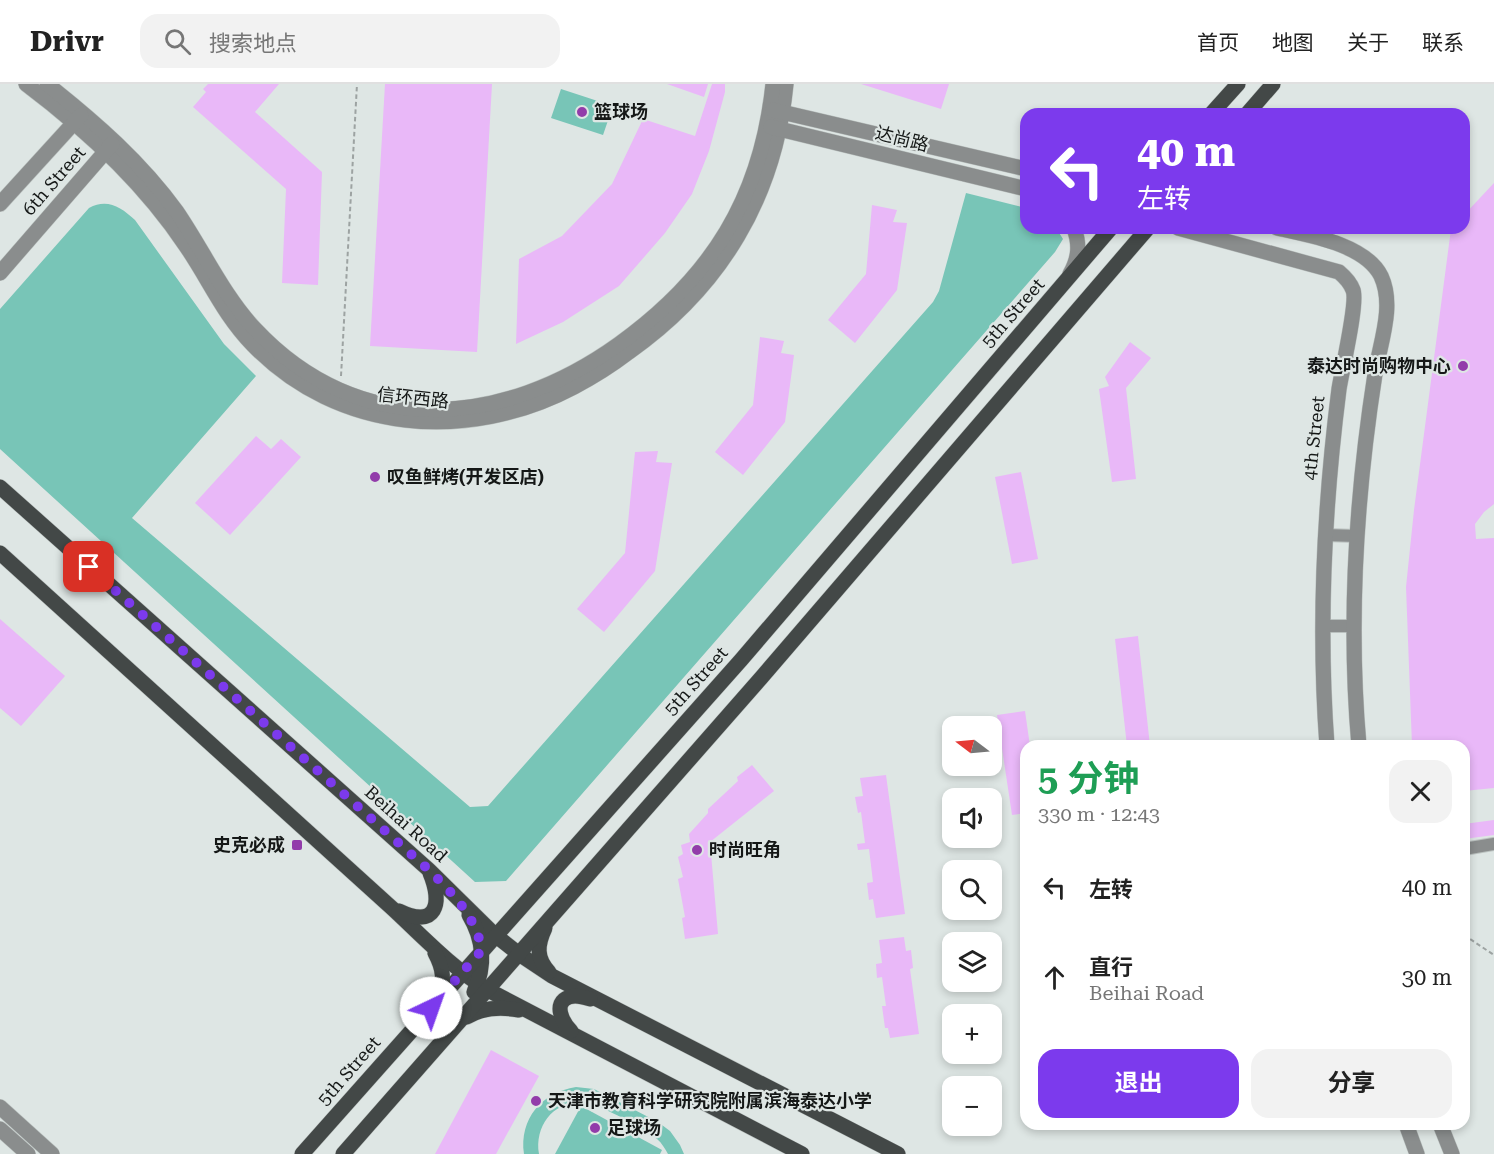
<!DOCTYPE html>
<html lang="zh">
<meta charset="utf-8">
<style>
:root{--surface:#fff;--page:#f2f2f2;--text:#222;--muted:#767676;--line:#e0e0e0;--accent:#7c3aed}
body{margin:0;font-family:"Roboto Serif","Noto Sans SC",serif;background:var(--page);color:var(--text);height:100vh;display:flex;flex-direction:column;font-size:22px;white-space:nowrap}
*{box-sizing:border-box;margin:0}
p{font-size:20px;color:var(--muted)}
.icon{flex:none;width:33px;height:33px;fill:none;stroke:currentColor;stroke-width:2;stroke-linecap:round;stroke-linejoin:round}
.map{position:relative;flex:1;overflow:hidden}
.sheet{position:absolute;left:1020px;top:656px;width:450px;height:390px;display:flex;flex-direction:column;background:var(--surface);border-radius:18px;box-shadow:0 3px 9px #0003}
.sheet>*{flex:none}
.guide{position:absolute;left:1020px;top:24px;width:450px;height:126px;border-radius:18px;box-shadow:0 3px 9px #0003;background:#7c3aed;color:#fff;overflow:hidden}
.needle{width:39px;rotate:286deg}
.buttons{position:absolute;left:942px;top:632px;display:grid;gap:12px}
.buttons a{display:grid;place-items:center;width:60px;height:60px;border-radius:12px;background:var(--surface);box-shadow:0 3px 9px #0003;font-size:30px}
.pin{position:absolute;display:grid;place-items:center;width:51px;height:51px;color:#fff;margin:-26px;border-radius:12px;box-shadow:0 3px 9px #0006}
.me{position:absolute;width:66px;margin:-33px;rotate:42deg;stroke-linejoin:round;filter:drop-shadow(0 0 4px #0008)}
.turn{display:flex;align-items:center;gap:21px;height:126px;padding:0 18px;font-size:27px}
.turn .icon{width:78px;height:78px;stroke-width:2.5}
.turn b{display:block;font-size:42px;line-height:51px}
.round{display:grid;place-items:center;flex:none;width:63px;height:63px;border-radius:18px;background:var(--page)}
.headline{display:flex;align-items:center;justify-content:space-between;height:102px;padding:0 18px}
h1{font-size:36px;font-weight:700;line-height:45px;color:#1e9e55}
.primary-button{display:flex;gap:12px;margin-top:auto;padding:12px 18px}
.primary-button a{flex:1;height:69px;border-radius:18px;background:var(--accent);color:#fff;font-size:24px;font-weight:700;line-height:69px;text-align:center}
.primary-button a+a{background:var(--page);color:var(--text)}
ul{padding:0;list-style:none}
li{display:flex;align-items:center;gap:18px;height:90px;padding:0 18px}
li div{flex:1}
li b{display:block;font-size:22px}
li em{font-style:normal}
header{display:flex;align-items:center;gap:36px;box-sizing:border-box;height:84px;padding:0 30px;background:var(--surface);border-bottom:2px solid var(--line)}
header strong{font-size:28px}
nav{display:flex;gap:33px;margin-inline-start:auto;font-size:21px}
.search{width:420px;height:54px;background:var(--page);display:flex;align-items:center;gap:15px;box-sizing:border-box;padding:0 21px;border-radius:18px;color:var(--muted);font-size:22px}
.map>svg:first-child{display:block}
.green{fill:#78c5b7}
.building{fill:#e9b8f8}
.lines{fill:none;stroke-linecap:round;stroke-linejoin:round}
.minor-casing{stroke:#bac1bf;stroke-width:14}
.tertiary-casing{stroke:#bac1bf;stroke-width:16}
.primary-casing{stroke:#bac1bf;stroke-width:16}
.path{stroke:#9da3a2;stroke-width:2;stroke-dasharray:4.5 3;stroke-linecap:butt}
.minor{stroke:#8a8d8d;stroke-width:12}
.tertiary{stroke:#8a8d8d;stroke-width:15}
.primary{stroke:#434847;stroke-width:15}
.route{stroke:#7c3aed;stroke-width:10;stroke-dasharray:0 18}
.poi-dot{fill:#923caa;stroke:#dee6e4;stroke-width:2}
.labels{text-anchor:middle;stroke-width:4.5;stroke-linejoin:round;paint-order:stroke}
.poi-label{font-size:18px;font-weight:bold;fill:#151817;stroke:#dee6e4;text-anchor:start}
.street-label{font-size:18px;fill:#151817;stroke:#dee6e4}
</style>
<header>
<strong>Drivr</strong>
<div class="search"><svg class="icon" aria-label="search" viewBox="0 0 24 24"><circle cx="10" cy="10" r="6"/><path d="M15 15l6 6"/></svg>搜索地点</div>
<nav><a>首页</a><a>地图</a><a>关于</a><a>联系</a></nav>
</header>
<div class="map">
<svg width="1494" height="1070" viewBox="0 0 1494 1070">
<rect width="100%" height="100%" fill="#dee6e4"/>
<g class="green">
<polygon points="561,5 613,22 603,51 551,34"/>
<path d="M966,109l60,15v20h30l7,11 -8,13 -549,629 -31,1 -475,-433v-140l89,-101c18,-10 32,-1 46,12l89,124 32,32 -124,142 338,289 18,-1 445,-504 6,-11z"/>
<path d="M576,1003l18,2 64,33 12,9 10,14 4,9h-16c-3,-5 -6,-11 -11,-15 -11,-9 -56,-34 -70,-36 -31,-5 -53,21 -48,51h-15c-5,-35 18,-62 52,-67z"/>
<polygon points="581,1022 662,1066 660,1070 555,1070"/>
</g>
<g class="building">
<polygon points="208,0 279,0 255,28 322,88 318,201 282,199 286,105 193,23 206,8 203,5"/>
<polygon points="385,0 492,0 477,268 370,262"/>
<polygon points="667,0 708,0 704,13"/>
<polygon points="712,0 725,0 725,8 709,67 692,110 665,149 619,202 563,238 516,260 519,175 562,152 612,100 643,35 695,52"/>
<polygon points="861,0 949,0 941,25"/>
<polygon points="1494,99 1494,420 1484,428 1475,440 1476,455 1494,454 1494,704 1464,707 1464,662 1412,662 1406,503 1414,426 1451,145 1464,144 1464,131"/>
<polygon points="872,121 897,126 893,138 907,139 897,206 855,259 828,236 866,190"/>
<polygon points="760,253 784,257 781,269 794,271 785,338 743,391 715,368 753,321"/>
<polygon points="1130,258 1151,274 1126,304 1136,395 1112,398 1099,305 1109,302 1105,293"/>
<polygon points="256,352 271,365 281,355 301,373 230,451 195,419"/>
<polygon points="658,367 656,378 672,379 655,487 604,548 577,525 625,469 635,368"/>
<polygon points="1021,388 1038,475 1012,480 995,393"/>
<polygon points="0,535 65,592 21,642 0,624"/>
<polygon points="1138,552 1150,662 1127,662 1115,555"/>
<polygon points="1025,627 1030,662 1026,662 1026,729 1012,731 997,631"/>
<polygon points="752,681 774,707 710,758 718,850 685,855 682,834 685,833 678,795 683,793 678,773 683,770 681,761 690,758 689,750 708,729 708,725 738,697 737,693"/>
<polygon points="886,691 905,830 876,834 873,815 869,816 867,799 873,798 869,765 858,766 857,760 865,759 861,728 858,729 855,713 863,712 860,694"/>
<polygon points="1494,736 1494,751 1464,755 1464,740"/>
<polygon points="904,853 906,867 911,866 913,884 910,885 919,950 890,954 888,944 885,944 882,922 886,922 882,893 877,894 876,880 882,879 879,856"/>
<polygon points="491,966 539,992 496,1070 435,1070"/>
</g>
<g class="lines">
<defs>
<g id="minor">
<polyline points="1343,278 1376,283"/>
<polyline points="1325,451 1357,452"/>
<polyline points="1322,542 1354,542"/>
<polyline points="1464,765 1494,760"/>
</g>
<g id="tertiary">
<path d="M26,0c61,46 118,99 160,162 24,35 37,68 67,99 85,88 215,98 321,42 19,-10 38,-22 55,-35 92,-65 146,-155 157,-268"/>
<path d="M47,0c48,38 94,78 130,128 26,38 46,83 78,117 104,111 247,99 364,15 93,-67 142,-146 154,-260"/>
<polyline points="773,26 1026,85"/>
<polyline points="771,43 1026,105"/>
<polyline points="0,120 81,31"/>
<path d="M1178,144l161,44c6,5 11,10 14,18 5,12 -11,80 -14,99 -15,118 -21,237 -12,357"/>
<path d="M1277,144c31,7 88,16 104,48 14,30 -1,67 -6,98 -19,122 -27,248 -16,372"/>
<polyline points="0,189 112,60"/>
<path d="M1070,190c9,-16 10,-29 4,-46"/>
<polyline points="0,1023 52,1070"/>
<polyline points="1406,1040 1417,1070"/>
<polyline points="1440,1040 1452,1070"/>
<polyline points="0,1045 28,1070"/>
</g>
<g id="primary">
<polyline points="1211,30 1238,0"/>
<polyline points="1247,30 1273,0"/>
<polyline points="0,403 429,786 495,851 519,870 552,892 898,1070"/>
<path d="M0,469l393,356c30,28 59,59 95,81l314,164"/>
<path d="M399,827c37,18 44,-7 31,-38"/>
<path d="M469,831c15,25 17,50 5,77"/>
<path d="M545,844c-8,17 -9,30 4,44"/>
<path d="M435,869c8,15 11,29 2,45"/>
<path d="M467,933c16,-10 34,-10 52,-7"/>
<path d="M571,947c-8,-8 -19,-28 -2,-34 6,-2 15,0 21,2"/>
<polyline points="302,1070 741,576 1111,144"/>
<polyline points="343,1070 761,594 1148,144"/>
</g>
</defs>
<use href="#minor" class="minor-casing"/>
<use href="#tertiary" class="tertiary-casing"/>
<use href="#primary" class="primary-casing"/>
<g class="path">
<polyline points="341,292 357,0"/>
<polyline points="1464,851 1494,871"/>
</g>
<use href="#minor" class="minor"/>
<use href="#tertiary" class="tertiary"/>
<use href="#primary" class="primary"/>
</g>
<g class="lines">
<path class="route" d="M89,483l340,303c24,24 46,45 53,80l-51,58"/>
</g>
<g class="poi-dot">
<circle cx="582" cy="28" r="6"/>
<circle cx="1463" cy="282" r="6"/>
<circle cx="375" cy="393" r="6"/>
<rect x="291" y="755" width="12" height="12" rx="3"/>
<circle cx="697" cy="766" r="6"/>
<circle cx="536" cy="1017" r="6"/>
<circle cx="595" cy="1044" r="6"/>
</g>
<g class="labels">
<g class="poi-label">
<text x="594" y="34">篮球场</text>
<text x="1451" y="288" text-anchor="end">泰达时尚购物中心</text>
<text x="387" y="399">叹鱼鲜烤(开发区店)</text>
<text x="285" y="767" text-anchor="end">史克必成</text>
<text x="709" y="772">时尚旺角</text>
<text x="548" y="1023">天津市教育科学研究院附属滨海泰达小学</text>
<text x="607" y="1050">足球场</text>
</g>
<g class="street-label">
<text transform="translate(902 55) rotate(14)" y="6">达尚路</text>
<text transform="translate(54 97) rotate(-49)" y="6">6th Street</text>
<text transform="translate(1013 229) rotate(-49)" y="6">5th Street</text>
<text transform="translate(413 314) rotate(6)" y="6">信环西路</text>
<text transform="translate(1314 354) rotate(-84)" y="6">4th Street</text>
<text transform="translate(696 597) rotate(-48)" y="6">5th Street</text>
<text transform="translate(406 740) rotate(42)" y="6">Beihai Road</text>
<text transform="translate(349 987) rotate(-49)" y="6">5th Street</text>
</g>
</g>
</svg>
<div class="buttons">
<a><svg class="needle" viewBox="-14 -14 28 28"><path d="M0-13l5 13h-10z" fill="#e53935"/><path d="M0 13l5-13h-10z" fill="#767676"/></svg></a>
<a><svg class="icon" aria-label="sound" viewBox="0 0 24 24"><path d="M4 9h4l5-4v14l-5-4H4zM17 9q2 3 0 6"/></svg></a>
<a><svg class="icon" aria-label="search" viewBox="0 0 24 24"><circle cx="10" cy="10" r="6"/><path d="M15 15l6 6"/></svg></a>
<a><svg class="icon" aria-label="layers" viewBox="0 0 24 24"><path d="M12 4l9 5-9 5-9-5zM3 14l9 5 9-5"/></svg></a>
<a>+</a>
<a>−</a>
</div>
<div class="pin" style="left:89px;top:483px;background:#d93025"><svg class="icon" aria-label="arrive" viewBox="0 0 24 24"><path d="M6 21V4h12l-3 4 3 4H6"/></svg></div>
<svg class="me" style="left:431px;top:924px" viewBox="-20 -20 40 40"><circle r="19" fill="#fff"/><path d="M0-13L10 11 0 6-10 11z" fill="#7c3aed"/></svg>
<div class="guide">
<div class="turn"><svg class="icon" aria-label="left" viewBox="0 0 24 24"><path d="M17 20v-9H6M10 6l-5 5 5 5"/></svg><div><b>40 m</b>左转</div></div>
</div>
<section class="sheet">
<div class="headline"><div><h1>5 分钟</h1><p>330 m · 12:43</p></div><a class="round"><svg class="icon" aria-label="close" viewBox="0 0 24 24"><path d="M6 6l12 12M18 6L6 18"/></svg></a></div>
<ul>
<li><svg class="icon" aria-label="left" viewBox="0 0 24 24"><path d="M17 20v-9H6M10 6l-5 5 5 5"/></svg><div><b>左转</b></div><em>40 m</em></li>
<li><svg class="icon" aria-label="ahead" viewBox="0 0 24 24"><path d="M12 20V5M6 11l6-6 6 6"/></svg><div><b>直行</b><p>Beihai Road</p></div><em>30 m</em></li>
</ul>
<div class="primary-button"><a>退出</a><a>分享</a></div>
</section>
</div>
